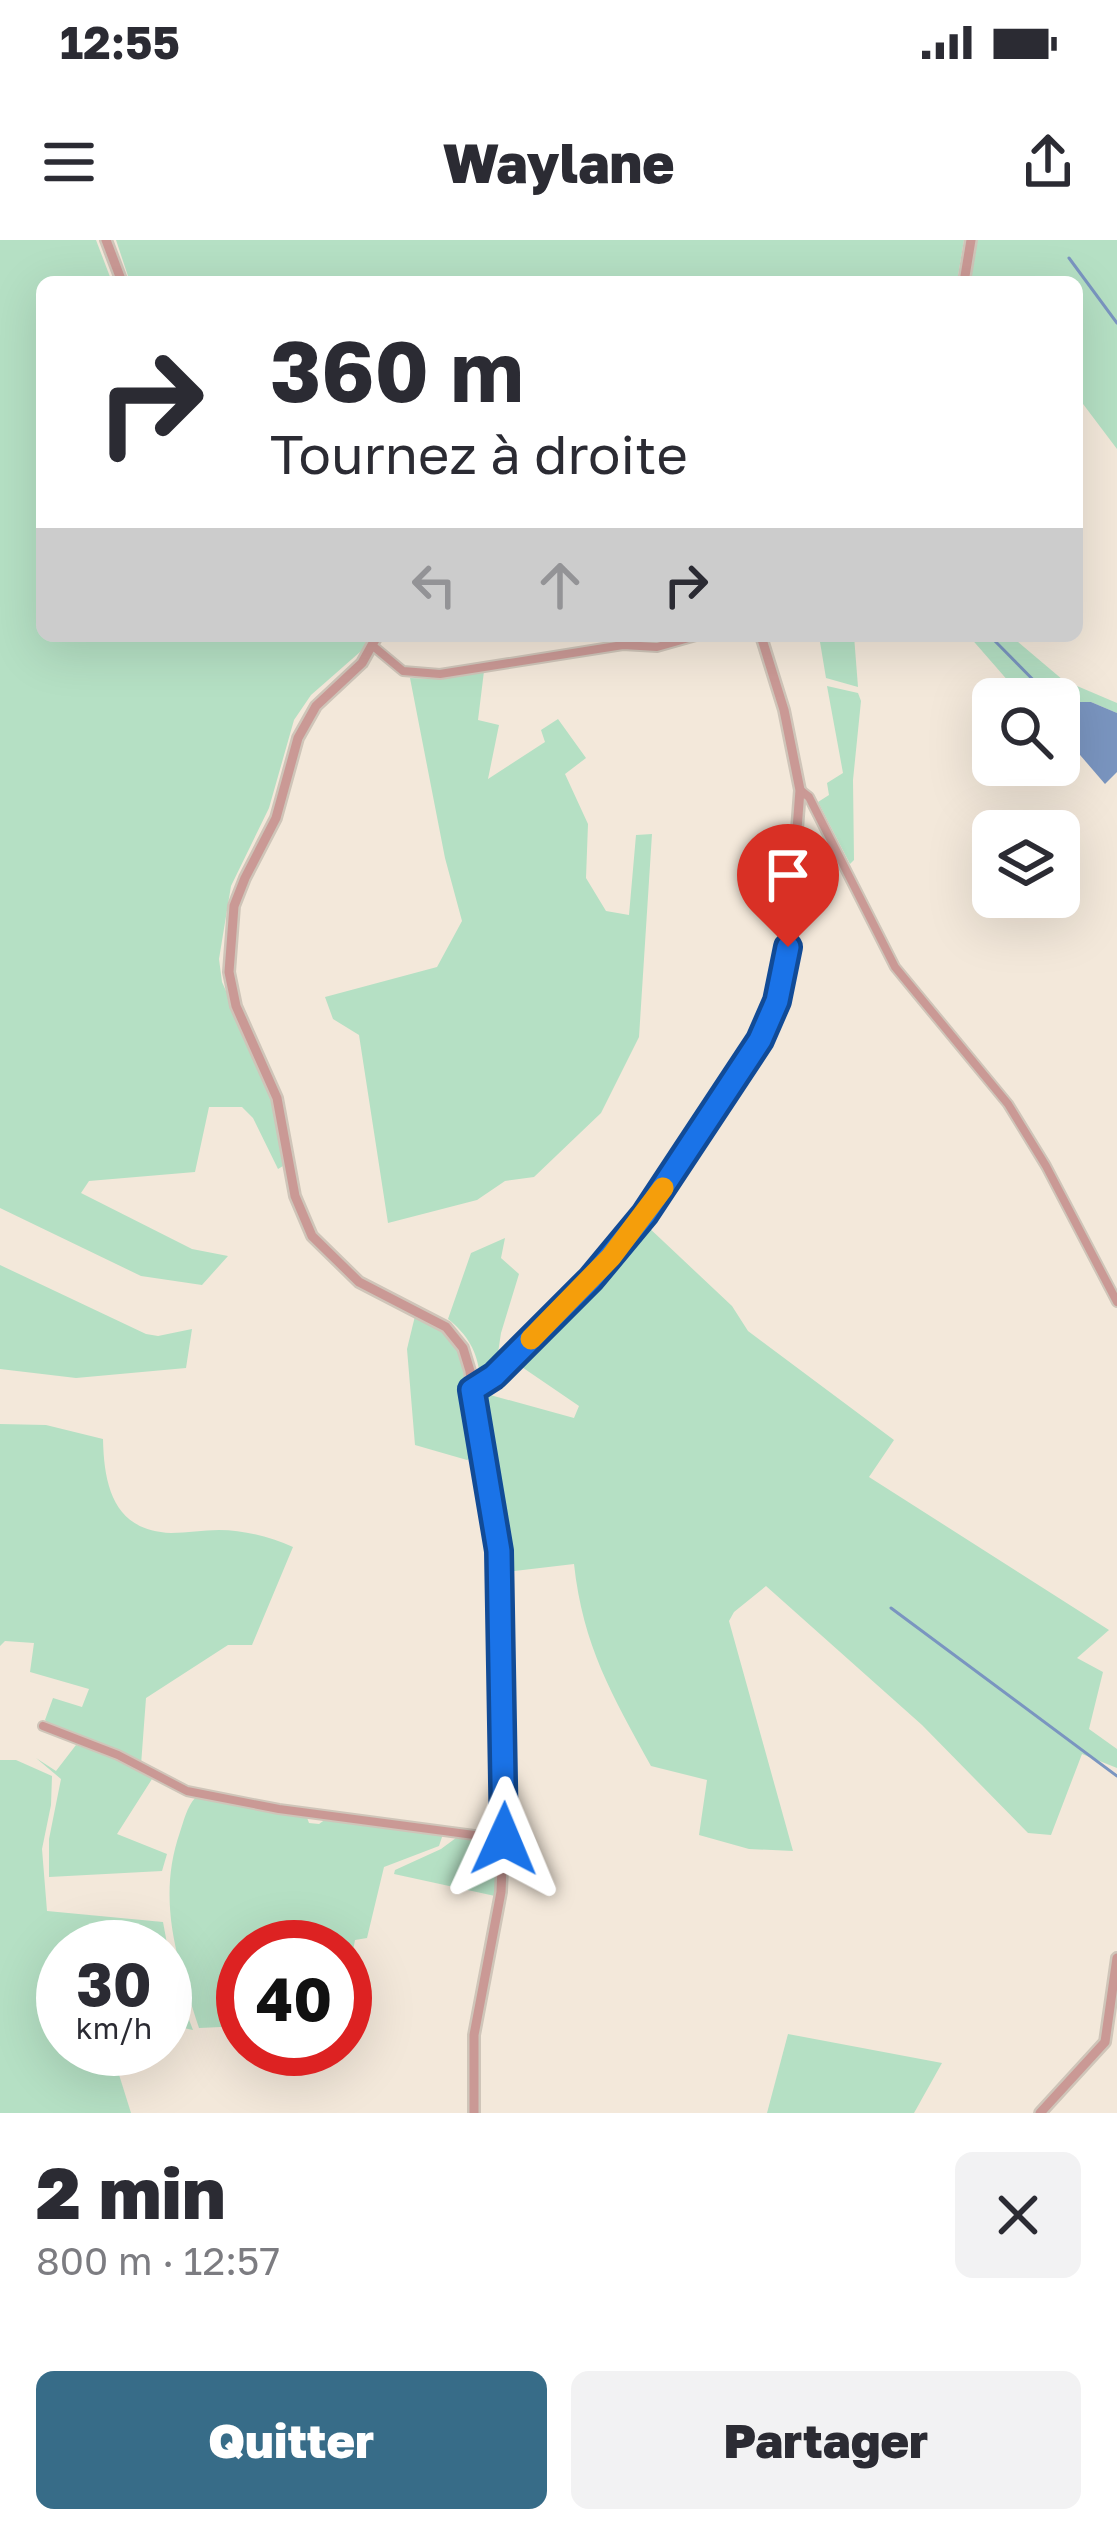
<!DOCTYPE html>
<html lang="fr">
<meta charset="utf-8">
<style>
:root{--surface:#fff;--page:#f2f2f3;--text:#2b2b33;--muted:#7c7c81;--accent:#376c88}
body{margin:0;font-family:"Golos Text",sans-serif;background:var(--page);color:var(--text);height:100vh;display:flex;flex-direction:column;font-size:45px;white-space:nowrap}
*{box-sizing:border-box;margin:0}
p{font-size:39px;color:var(--muted)}
.icon{flex:none;width:66px;height:66px;fill:none;stroke:currentColor;stroke-width:2;stroke-linecap:round;stroke-linejoin:round}
.map{position:relative;height:1873px;overflow:hidden}
.side{display:flex;flex-direction:column;background:var(--surface);flex:1}
.side>*{flex:none}
.banner{position:absolute;left:36px;top:36px;width:1047px;height:366px;border-radius:18px;box-shadow:0 12px 48px #0002;background:#fff;color:var(--text);overflow:hidden}
.tools{position:absolute;left:972px;top:438px;display:grid;gap:24px}
.tools a{display:grid;place-items:center;width:108px;height:108px;border-radius:18px;background:var(--surface);box-shadow:0 12px 48px #0002;font-size:60px}
.speed{position:absolute;left:36px;top:1680px;display:flex;gap:24px;font-size:60px;font-weight:700;text-align:center}
.speed>*{display:grid;place-content:center;width:156px;height:156px;border-radius:50%;background:var(--surface);box-shadow:0 12px 48px #0002;line-height:1}
.speed small{font-size:30px;font-weight:400}
.speed .limit{border:18px solid #d22;background:#fff;color:#111}
.pin{position:absolute;display:grid;place-items:center;width:102px;height:102px;color:#fff;margin:-123px -51px;border-radius:50% 50% 50% 0;rotate:-45deg;box-shadow:0 0 12px #0007}
.pin .icon{rotate:45deg}
.me{position:absolute;width:132px;margin:-66px;rotate:1deg;stroke-linejoin:round;filter:drop-shadow(0 0 9px #0008)}
.turn{display:flex;align-items:center;gap:42px;height:252px;padding:0 36px;font-size:54px}
.turn .icon{width:156px;height:156px;stroke-width:2.5}
.turn b{display:block;font-size:84px;line-height:102px}
.lanes{display:flex;align-items:center;height:114px;padding:0 36px;background:#0003;justify-content:center;gap:60px;direction:ltr}
.lanes .off{opacity:.35}
.round{display:grid;place-items:center;flex:none;width:126px;height:126px;border-radius:18px;background:var(--page)}
.summary{display:flex;align-items:center;justify-content:space-between;height:204px;padding:0 36px}
h1{font-size:72px;font-weight:800;line-height:90px}
.button{display:flex;gap:24px;margin-top:auto;padding:24px 36px}
.button a{flex:1;height:138px;border-radius:18px;background:var(--accent);color:#fff;font-size:48px;font-weight:800;line-height:138px;text-align:center}
.button a+a{background:var(--page);color:var(--text)}
.status{display:flex;justify-content:space-between;align-items:center;height:84px;padding:0 60px;background:var(--surface);direction:ltr}
.status svg{height:33px;fill:currentColor}
header{display:flex;justify-content:space-between;align-items:center;height:156px;padding:0 36px;background:var(--surface);font-size:54px;font-weight:800}
.map>svg:first-child{display:block}
.green{fill:#b5e0c4}
.water{fill:#7a95c0}
.lines{fill:none;stroke-linecap:round;stroke-linejoin:round}
.stream{stroke:#7a95c0;stroke-width:3}
.minor-casing{stroke:#cfc5b9;stroke-width:12}
.tertiary-casing{stroke:#cfc5b9;stroke-width:14}
.minor{stroke:#ca9995;stroke-width:8}
.tertiary{stroke:#ca9995;stroke-width:9}
.route-casing{stroke:#114b97;stroke-width:30}
.route{stroke:#1a73e8;stroke-width:21}
.slow{stroke:#f59e0b;stroke-width:21}
</style>
<div class="status"><b>12:55</b><svg viewBox="0 0 49 12"><path d="M0 12V9h3v3zM5 12V6h3v6zM10 12V3h3v9zM15 12V0h3v12zM26 1h20v11H26zM47 4h2v5h-2z"/></svg></div>
<header><svg class="icon" aria-label="menu" viewBox="0 0 24 24"><path d="M4 6h16M4 12h16M4 18h16"/></svg>Waylane<svg class="icon" aria-label="share" viewBox="0 0 24 24"><path d="M12 15V3M7 8l5-5 5 5M5 13v7h14v-7"/></svg></header>
<div class="map">
<svg width="1117" height="1873" viewBox="0 0 1117 1873">
<rect width="100%" height="100%" fill="#f3e8da"/>
<g class="green">
<polygon points="0,0 96,0 112,42 42,42 42,396 360,396 368,405 311,455 294,480 269,568 231,646 219,719 222,742 269,848 283,926 278,929 253,878 242,867 209,867 195,932 89,941 81,953 192,1009 228,1016 202,1045 141,1036 0,968"/>
<polygon points="116,0 964,0 957,42 130,42"/>
<polygon points="976,0 1117,0 1117,209 1077,156 1077,42 969,39"/>
<polygon points="819,396 854,396 858,447 826,438"/>
<polygon points="969,396 1011,396 1063,440 1117,463 1117,473 1091,462 1060,475 1062,494 1059,492 1059,459 1024,459"/>
<polygon points="484,431 478,480 499,485 488,539 545,502 541,490 558,479 586,518 565,534 588,584 586,638 606,671 629,675 636,595 652,594 639,797 601,873 534,937 505,941 477,960 388,983 359,795 333,779 325,757 437,727 462,681 445,618 410,438 440,439"/>
<polygon points="827,446 858,453 861,461 853,540 854,620 850,624 818,562 829,555 827,543 843,533"/>
<path d="M646,985l86,81 16,25 146,109 -25,37 240,153 -32,28 26,14 -14,57 28,20v19l-35,-14 -31,81 -23,-2 -106,-108 -156,-139 -32,26 -5,9 64,230 -44,-2 -50,-14 8,-55 -56,-14c-39,-71 -68,-120 -77,-202l-68,8c-4,-60 -26,-119 -23,-179l91,25 5,-12 -63,-43 111,-113z"/>
<path d="M505,998l-4,20 18,16 -18,59 -5,33 -16,11c-2,-25 -13,-43 -32,-58l23,-66z"/>
<polygon points="0,1025 146,1094 158,1096 192,1089 186,1128 76,1138 0,1129"/>
<polygon points="415,1076 443,1089 461,1116 476,1215 467,1220 415,1205 407,1109"/>
<path d="M0,1184l46,1 57,14c1,49 12,92 68,94 16,0 32,-3 48,-3 25,0 51,7 74,17l-41,98h-24l-82,53 -5,67 -92,-41 -4,-4 8,-22 29,9 7,-18 -59,-17 4,-29 -29,-2 -5,5z"/>
<polygon points="76,1505 114,1517 152,1539 117,1594 167,1614 162,1631 49,1637 49,1599 61,1539 36,1518 56,1531"/>
<polygon points="0,1520 16,1520 52,1536 51,1565 42,1609 47,1671 163,1682 174,1741 193,1790 165,1784 165,1707 63,1707 63,1809 111,1809 131,1873 0,1873"/>
<path d="M195,1558l111,17 3,8 10,1 7,-5 117,15 -4,12 -55,21 -17,71 -12,2 -10,56v-49h-102v79l-44,2c-21,-66 -43,-127 -19,-196 4,-12 7,-25 15,-34z"/>
<polygon points="460,1595 489,1601 499,1610 495,1656 394,1634 395,1630 441,1609"/>
<polygon points="788,1794 942,1823 914,1873 767,1873"/>
</g>
<polygon class="water" points="1072,462 1091,462 1117,473 1117,532 1105,544 1062,494 1060,475"/>
<g class="lines">
<g class="stream">
<polyline points="1069,18 1117,83"/>
<polyline points="990,396 1052,459"/>
<polyline points="891,1368 1117,1536"/>
</g>
<defs>
<g id="minor">
<polyline points="373,406 403,431 440,434 623,405 657,407 696,396"/>
<polyline points="800,550 809,557 895,727 1008,864 1046,926 1117,1062"/>
<polyline points="43,1486 118,1515 187,1551 279,1569 504,1599"/>
</g>
<g id="tertiary">
<polyline points="106,0 122,42"/>
<polyline points="964,42 971,0"/>
<polyline points="377,396 362,423 316,466 298,498 276,578 245,638 234,666 229,732 236,766 277,858 295,956 312,996 359,1042 446,1087 463,1108 470,1131 476,1188 498,1293 505,1552 501,1652 474,1795 474,1873"/>
<polyline points="472,1149 507,1122 591,1039 631,993 734,842 774,772 788,707 800,550 784,470 761,396"/>
<polyline points="1040,1873 1105,1802 1117,1718"/>
</g>
</defs>
<use href="#minor" class="minor-casing"/>
<use href="#tertiary" class="tertiary-casing"/>
<use href="#minor" class="minor"/>
<use href="#tertiary" class="tertiary"/>
</g>
<g class="lines">
<defs>
<polyline id="route" points="504,1599 499,1311 472,1150 494,1136 591,1039 645,974 760,800 777,761 788,707"/>
</defs>
<use href="#route" class="route-casing"/>
<use href="#route" class="route"/>
<polyline class="slow" points="531,1099 611,1017 663,948"/>
</g>
</svg>
<div class="tools">
<a><svg class="icon" aria-label="search" viewBox="0 0 24 24"><circle cx="10" cy="10" r="6"/><path d="M15 15l6 6"/></svg></a>
<a><svg class="icon" aria-label="layers" viewBox="0 0 24 24"><path d="M12 4l9 5-9 5-9-5zM3 14l9 5 9-5"/></svg></a>
</div>
<div class="speed"><div>30<small>km/h</small></div><div class="limit">40</div></div>
<div class="pin" style="left:788px;top:707px;background:#d93025"><svg class="icon" aria-label="arrive" viewBox="0 0 24 24"><path d="M6 21V4h12l-3 4 3 4H6"/></svg></div>
<svg class="me" style="left:504px;top:1599px" viewBox="-20 -20 40 40"><path d="M0-17L14 15 0 8-14 15z" fill="#1a73e8" stroke="#fff" stroke-width="4"/></svg>
<div class="banner">
<div class="turn"><svg class="icon" aria-label="right" viewBox="0 0 24 24"><path d="M7 20v-9h11M14 6l5 5-5 5"/></svg><div><b>360 m</b>Tournez à droite</div></div>
<div class="lanes"><svg class="icon off" aria-label="left" viewBox="0 0 24 24"><path d="M17 20v-9H6M10 6l-5 5 5 5"/></svg><svg class="icon off" aria-label="ahead" viewBox="0 0 24 24"><path d="M12 20V5M6 11l6-6 6 6"/></svg><svg class="icon" aria-label="right" viewBox="0 0 24 24"><path d="M7 20v-9h11M14 6l5 5-5 5"/></svg></div>
</div>
</div>
<section class="side">
<div class="summary"><div><h1>2 min</h1><p>800 m · 12:57</p></div><a class="round"><svg class="icon" aria-label="close" viewBox="0 0 24 24"><path d="M6 6l12 12M18 6L6 18"/></svg></a></div>
<div class="button"><a>Quitter</a><a>Partager</a></div>
</section>
